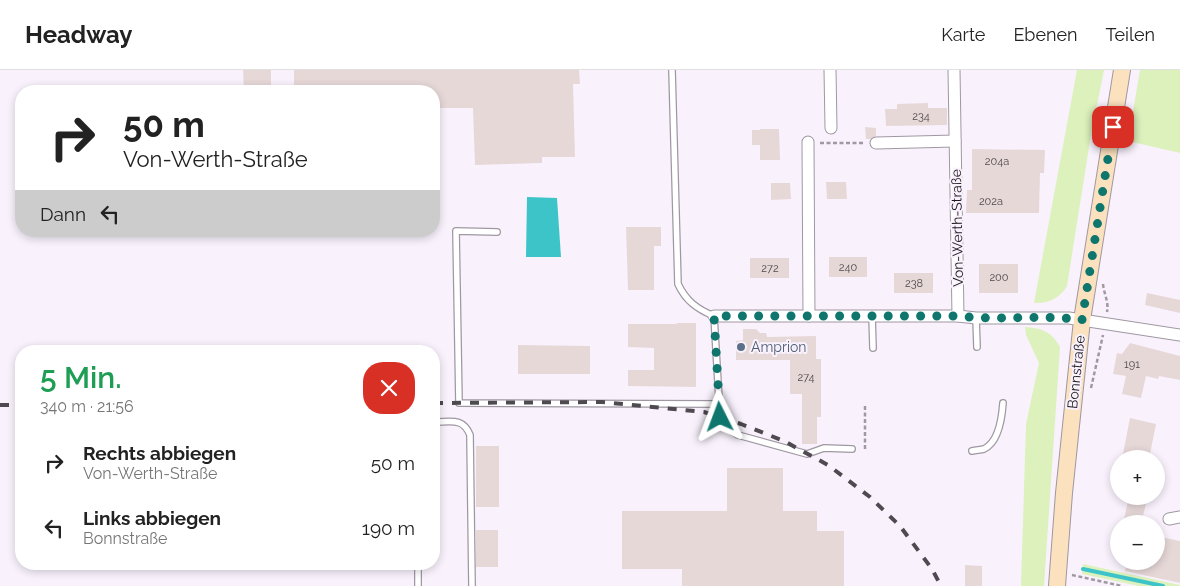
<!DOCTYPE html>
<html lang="de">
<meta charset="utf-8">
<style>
:root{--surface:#fff;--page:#f2f2f2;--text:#222;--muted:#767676;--line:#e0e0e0}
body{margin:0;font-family:Raleway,sans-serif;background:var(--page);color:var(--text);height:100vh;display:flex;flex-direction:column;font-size:19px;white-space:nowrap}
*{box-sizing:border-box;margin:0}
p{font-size:16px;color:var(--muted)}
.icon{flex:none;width:28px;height:28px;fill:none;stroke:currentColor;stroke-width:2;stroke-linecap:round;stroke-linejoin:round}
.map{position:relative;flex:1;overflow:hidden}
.details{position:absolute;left:15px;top:275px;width:425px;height:225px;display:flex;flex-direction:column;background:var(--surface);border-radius:20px;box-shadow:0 2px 8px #0003}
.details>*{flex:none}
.top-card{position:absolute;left:15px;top:15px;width:425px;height:152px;border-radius:20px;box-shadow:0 2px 8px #0003;background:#fff;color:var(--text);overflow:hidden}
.controls{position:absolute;left:1110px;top:380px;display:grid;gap:10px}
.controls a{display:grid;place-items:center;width:55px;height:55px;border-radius:50%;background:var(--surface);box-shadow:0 2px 8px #0003;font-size:25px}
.pin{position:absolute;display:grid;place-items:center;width:42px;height:42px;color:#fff;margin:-21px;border-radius:10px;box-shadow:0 2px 8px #0006}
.me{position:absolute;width:55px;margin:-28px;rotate:357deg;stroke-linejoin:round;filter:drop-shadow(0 0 4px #0008)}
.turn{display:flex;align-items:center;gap:18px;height:105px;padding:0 25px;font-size:22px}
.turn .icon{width:65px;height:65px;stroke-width:2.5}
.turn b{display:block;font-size:35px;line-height:42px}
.then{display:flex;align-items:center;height:48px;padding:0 25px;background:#0003;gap:10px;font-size:19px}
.round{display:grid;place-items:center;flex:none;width:52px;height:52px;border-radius:20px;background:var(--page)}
.overview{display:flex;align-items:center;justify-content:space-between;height:85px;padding:0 25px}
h1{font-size:30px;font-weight:600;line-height:38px;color:#1e9e55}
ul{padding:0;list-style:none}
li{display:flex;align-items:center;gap:15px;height:65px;padding:0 25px}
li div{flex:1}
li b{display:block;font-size:19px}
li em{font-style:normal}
header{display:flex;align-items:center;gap:30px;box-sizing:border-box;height:70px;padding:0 25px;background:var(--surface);border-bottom:1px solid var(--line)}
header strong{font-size:24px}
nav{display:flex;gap:28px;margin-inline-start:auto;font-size:18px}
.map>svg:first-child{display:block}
.green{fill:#dcf1bc}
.water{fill:#3dc4c8}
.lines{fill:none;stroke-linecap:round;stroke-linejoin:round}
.stream{stroke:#3dc4c8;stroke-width:4}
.building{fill:#e7d8d8}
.lane-casing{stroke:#9f98a2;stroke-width:8}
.street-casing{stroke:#9f98a2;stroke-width:13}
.secondary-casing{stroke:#9f98a2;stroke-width:18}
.path{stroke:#9f99a1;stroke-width:2.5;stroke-dasharray:4 2.5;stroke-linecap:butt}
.lane{stroke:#fff;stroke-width:5.5}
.street{stroke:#fff;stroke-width:11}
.secondary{stroke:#fbe1bd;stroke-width:16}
.rail{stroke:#4e4a50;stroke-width:4;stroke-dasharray:9 9;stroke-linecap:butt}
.route{stroke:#0f766e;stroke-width:9;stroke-dasharray:0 16.2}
.service-dot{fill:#5c6f8a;stroke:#f9f2fd;stroke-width:2}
.labels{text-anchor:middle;stroke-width:4;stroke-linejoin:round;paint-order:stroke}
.number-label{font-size:11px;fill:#504a4c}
.street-label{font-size:14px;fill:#1d1a1e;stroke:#f9f2fd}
.service-label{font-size:14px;fill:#4e5e75;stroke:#f9f2fd;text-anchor:start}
</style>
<header>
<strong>Headway</strong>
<nav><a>Karte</a><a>Ebenen</a><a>Teilen</a></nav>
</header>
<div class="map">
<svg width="1180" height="516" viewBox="0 0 1180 516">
<rect width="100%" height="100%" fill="#f9f2fd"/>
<g class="green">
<path d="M1077,0h27l-14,71 -23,145c-7,12 -19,18 -33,17z"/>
<polygon points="1140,0 1180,0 1180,83 1128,71"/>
<path d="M1025,257c17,1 27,5 35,20l-16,239h-23l5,-162 13,-61 -13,-28z"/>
<polygon points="1083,494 1180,515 1180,516 1139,516 1082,504"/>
</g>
<polygon class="water" points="527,127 557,128 561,187 526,187"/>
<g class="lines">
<polyline class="stream" points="1083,499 1163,516"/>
</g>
<g class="building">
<polygon points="243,0 271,0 271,21 244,21"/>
<polygon points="294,0 579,0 580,14 573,14 575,87 542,87 542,93 475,95 473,38 434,38 434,21 294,21"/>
<polygon points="928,33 928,38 947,38 947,55 886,56 885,39 897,39 897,34"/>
<polygon points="865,57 876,58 876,66 870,69 866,69"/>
<polygon points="760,59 779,59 780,90 760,90 760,75 752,75 752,60 760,60"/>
<polygon points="972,79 1045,80 1044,103 1040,103 1039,143 966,143 967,120 972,120"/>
<polygon points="826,112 846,112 847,129 827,129"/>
<polygon points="771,113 790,113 791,129 771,130"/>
<polygon points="626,157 661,157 661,176 654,176 654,220 628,220"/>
<rect x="829" y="187" width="38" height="20"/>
<rect x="750" y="188" width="39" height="20"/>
<rect x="979" y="194" width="39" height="29"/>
<rect x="894" y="203" width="39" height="20"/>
<polygon points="1147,223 1180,230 1180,243 1145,235"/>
<polygon points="677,253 696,253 696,317 628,316 628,300 654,300 654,278 628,277 628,254 677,254"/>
<polygon points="743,259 756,259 760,263 766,263 767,267 816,266 816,289 821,289 821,347 817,347 817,374 802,374 802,324 790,324 790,290 736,290 736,271 743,270"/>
<polygon points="1130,273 1180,286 1180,310 1159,306 1158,309 1146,306 1141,328 1122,324 1126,306 1113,304 1117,283 1122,284"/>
<polygon points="518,275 590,276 590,304 518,304"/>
<polygon points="1130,348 1156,354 1149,389 1122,389"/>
<rect x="476" y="376" width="23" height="61"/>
<polygon points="727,398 783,398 783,441 817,441 817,461 844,461 844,516 682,516 682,499 622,499 622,441 727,441"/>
<polygon points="1129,426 1148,426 1141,454 1123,454"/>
<rect x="476" y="460" width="22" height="37"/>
<polygon points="1156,466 1180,471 1180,513 1125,501 1127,491 1156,491"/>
<polygon points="965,495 982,496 982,516 965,516"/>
</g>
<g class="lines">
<defs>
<g id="lane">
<path d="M672,0l6,214c8,17 19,25 36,32l6,100 3,10 15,9 69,19 17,-6 28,1"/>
<polyline points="497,162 456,161 459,333 719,334"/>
<polyline points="872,245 873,278"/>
<polyline points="976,248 977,277"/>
<path d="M434,352c16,0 29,-5 36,13l2,151"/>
<path d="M972,381c4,-1 8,-1 12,-2 15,-7 18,-32 19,-46"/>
<polyline points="418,494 418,516"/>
</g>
<g id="street">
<polyline points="830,0 831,58"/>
<polyline points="954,0 958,246"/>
<polyline points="808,72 809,246"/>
<polyline points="876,73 955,71"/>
<polyline points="714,246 958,246 976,248 1069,248 1180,265"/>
<polyline points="1169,449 1180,447"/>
</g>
<polyline id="secondary" points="1057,516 1064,423 1082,250 1122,0"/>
</defs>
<use href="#lane" class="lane-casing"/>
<use href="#street" class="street-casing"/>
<use href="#secondary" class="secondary-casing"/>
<g class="path">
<polyline points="820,73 865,73"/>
<path d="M1103,214c1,10 6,18 4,28"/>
<polyline points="1091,318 1103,265"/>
<polyline points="865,379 865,334"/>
<polyline points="1072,505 1122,516"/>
</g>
<use href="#lane" class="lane"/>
<use href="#street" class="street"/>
<use href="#secondary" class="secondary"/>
<g class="rail">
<polyline points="434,333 602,332 704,342 741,354 784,371 828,395 870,427 900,456 932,499 941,516"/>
<polyline points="0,335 21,335"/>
</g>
</g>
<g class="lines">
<path class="route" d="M720,347l-6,-101h244c41,5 83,-2 124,4l31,-193"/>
</g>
<circle class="service-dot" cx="741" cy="277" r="5"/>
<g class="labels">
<g class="number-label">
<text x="921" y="50">234</text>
<text x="997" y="95">204a</text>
<text x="991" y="135">202a</text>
<text x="848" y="201">240</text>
<text x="770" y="202">272</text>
<text x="999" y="211">200</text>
<text x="914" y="217">238</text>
<text x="1132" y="298">191</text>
<text x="806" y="311">274</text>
</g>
<g class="street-label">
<text transform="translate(957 158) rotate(-91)" y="5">Von-Werth-Straße</text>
<text transform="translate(1076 302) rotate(-84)" y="5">Bonnstraße</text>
</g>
<g class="service-label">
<text x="751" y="282">Amprion</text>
</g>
</g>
</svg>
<div class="controls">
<a>+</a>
<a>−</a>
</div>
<div class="pin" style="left:1113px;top:57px;background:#d93025"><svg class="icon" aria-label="arrive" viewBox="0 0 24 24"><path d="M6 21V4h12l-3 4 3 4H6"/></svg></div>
<svg class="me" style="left:720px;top:347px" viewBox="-20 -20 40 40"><path d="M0-17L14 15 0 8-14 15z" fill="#0f766e" stroke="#fff" stroke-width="4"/></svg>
<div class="top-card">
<div class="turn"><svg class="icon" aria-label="right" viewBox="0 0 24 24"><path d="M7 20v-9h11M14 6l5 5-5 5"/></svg><div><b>50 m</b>Von-Werth-Straße</div></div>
<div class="then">Dann<svg class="icon" aria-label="left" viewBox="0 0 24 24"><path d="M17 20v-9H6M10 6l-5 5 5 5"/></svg></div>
</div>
<section class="details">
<div class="overview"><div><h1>5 Min.</h1><p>340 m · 21:56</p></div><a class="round" style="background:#d93025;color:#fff"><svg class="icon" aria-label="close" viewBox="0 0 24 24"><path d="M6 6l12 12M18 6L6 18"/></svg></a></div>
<ul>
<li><svg class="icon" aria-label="right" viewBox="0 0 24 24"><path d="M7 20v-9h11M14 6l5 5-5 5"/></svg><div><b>Rechts abbiegen</b><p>Von-Werth-Straße</p></div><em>50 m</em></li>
<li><svg class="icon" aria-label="left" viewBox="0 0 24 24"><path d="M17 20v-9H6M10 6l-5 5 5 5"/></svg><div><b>Links abbiegen</b><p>Bonnstraße</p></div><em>190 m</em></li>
</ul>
</section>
</div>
